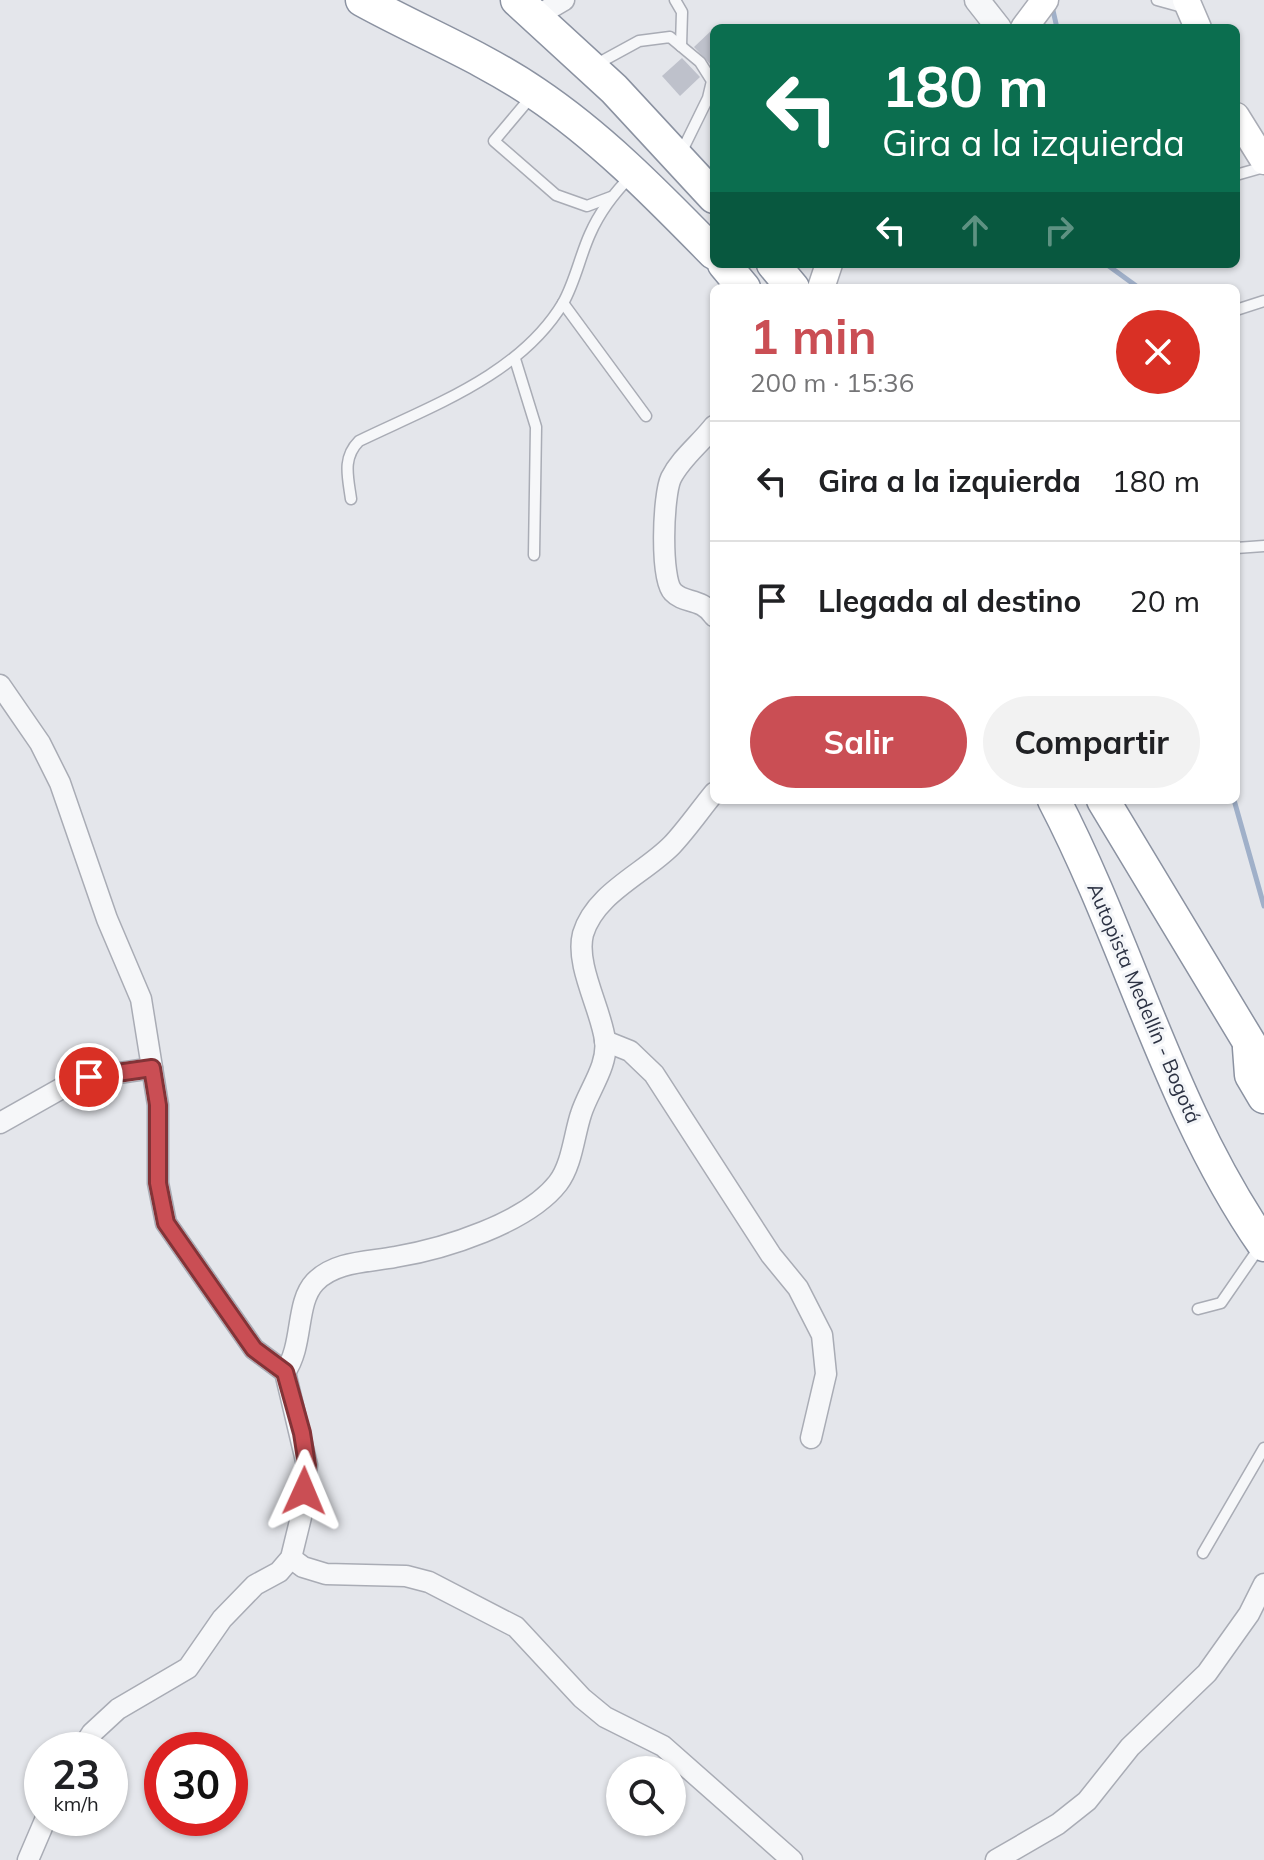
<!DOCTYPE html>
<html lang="es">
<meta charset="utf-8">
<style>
:root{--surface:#fff;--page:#f2f2f2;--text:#202124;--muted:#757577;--line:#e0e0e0;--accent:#ca4e54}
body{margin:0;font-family:Mulish,sans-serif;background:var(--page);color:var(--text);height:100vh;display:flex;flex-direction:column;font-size:30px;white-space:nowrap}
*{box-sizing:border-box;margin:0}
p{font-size:26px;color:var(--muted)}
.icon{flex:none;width:44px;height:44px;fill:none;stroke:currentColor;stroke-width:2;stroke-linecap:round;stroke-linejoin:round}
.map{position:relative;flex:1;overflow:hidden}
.sheet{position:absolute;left:710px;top:284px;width:530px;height:520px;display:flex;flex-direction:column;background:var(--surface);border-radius:12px;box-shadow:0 2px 6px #0004}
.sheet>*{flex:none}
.top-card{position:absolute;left:710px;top:24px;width:530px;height:244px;border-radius:12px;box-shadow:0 2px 6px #0004;background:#0b6e4f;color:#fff;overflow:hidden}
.tools{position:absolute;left:606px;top:1756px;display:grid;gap:16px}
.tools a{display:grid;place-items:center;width:80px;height:80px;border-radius:50%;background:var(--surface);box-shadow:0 2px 6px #0004;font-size:40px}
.speed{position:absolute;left:24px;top:1732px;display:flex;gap:16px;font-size:40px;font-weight:700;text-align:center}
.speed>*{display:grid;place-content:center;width:104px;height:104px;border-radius:50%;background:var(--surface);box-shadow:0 2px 6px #0004;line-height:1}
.speed small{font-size:20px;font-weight:400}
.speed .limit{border:12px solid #d22;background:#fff;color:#111}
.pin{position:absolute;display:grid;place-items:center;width:68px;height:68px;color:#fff;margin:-34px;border:4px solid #fff;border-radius:50%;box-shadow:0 2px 8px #0007}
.me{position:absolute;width:88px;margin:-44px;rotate:1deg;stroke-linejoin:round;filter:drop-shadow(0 0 6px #0008)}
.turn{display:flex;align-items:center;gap:28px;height:168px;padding:0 40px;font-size:36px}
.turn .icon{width:104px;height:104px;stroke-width:2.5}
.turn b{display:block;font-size:56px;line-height:68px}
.lanes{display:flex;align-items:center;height:76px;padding:0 40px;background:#0003;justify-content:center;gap:40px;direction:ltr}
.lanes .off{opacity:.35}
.round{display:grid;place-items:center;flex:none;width:84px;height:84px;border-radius:42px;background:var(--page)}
.summary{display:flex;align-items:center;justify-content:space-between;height:136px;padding:0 40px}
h1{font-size:48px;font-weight:700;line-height:60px;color:var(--accent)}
.primary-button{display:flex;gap:16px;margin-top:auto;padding:16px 40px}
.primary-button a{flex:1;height:92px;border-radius:48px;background:var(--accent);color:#fff;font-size:32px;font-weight:700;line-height:92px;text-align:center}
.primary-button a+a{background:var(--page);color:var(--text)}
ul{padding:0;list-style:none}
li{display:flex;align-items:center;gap:24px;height:120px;padding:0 40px;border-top:2px solid var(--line)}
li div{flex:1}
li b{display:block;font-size:30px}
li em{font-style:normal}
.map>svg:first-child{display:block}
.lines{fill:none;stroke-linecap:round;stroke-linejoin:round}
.stream{stroke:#a0b0c9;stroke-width:5}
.building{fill:#bec1cb}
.service-casing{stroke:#a9acb5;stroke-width:13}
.minor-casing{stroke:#a9acb5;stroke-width:23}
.tertiary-casing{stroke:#a9acb5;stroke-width:27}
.secondary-casing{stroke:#a9acb5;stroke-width:29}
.trunk-casing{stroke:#8b92a1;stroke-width:35}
.service{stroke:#f6f7f9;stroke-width:10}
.minor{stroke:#f6f7f9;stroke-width:20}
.tertiary{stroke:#f6f7f9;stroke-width:24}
.secondary{stroke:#fff;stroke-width:26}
.trunk{stroke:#fff;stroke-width:32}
.route-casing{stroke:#833337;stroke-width:20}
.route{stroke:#ca4e54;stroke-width:14}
.labels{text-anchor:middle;stroke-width:6;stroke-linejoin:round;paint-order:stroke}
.street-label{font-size:20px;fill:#2c3243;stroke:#f3f5f8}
</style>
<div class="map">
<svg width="1264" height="1860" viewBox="0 0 1264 1860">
<rect width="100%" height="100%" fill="#e4e6eb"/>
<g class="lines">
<g class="stream">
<polyline points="1052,6 1057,28"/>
<polyline points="1106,264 1139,288"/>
<polyline points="1234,800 1264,906"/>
</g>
</g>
<g class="building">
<polygon points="714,28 714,64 712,66 694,47"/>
<polygon points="682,58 700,77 680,96 662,76"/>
</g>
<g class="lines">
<defs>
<g id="service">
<polyline points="675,0 682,12 681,46"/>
<polyline points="1157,0 1186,8"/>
<polyline points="595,65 639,41 670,37 700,62 712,81 708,98 680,155"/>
<polyline points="531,97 494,141 556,195 587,206 611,197"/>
<polyline points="1236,175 1264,167"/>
<polyline points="563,303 646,416"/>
<polyline points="1236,310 1264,301"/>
<polyline points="515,359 536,427 534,555"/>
<path d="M351,499c-3,-22 -9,-41 8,-58 72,-35 161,-66 204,-138 12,-21 17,-47 27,-69 10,-23 24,-41 42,-59"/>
<polyline points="1236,548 1264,546"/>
<polyline points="1198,1309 1221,1303 1259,1248"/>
<polyline points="1203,1553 1264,1448"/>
</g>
<g id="minor">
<polyline points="535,17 564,0"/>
<path d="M714,426c-14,18 -33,32 -43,52 -8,17 -11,101 2,114 11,12 28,5 41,24"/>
<polyline points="0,685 40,743 60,783 107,919 141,999 158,1105 158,1183 166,1223 254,1349 285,1372 307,1465 301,1517 291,1558 279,1572 255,1585 222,1619 188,1668 118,1709 92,1733 81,1750"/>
<polyline points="605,1041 630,1051 654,1074 771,1255 798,1288 822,1335 826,1374 811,1438"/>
<polyline points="0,1123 78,1079 152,1068"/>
<path d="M285,1372c19,-27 10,-69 30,-90 20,-21 54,-20 80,-25 49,-8 132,-34 163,-74 14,-18 16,-48 23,-69 7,-23 28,-49 24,-74 -4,-31 -30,-75 -22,-106 12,-41 62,-61 89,-89 15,-16 28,-35 42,-52"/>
<polyline points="291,1558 303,1567 326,1574 406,1576 429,1582 516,1627 582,1698 605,1717 663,1746 792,1860"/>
<polyline points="28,1860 46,1818"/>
<polyline points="996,1860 1058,1824 1087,1801 1130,1747 1207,1673 1249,1614 1264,1584"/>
</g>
<polyline id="tertiary" points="977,0 999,28"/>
<g id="secondary">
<polyline points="1186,0 1198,28"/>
<polyline points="1024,28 1045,0"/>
<polyline points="1236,116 1264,161"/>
<polyline points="821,288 829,264"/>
</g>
<g id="trunk">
<path d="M362,0c58,32 119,56 173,93 67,45 123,103 179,160"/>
<polyline points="517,0 614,89 714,197"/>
<polyline points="724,264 744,288"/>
<polyline points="773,264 793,288"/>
<path d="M1054,800c76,146 115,308 210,445"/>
<polyline points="1103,800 1264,1067"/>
<polyline points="1249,1048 1251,1075 1264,1097"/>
</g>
</defs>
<use href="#service" class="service-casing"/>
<use href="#minor" class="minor-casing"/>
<use href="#tertiary" class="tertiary-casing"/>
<use href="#secondary" class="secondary-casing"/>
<use href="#trunk" class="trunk-casing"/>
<use href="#service" class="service"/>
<use href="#minor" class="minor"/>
<use href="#tertiary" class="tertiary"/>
<use href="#secondary" class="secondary"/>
<use href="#trunk" class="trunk"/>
</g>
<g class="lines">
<defs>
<polyline id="route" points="89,1077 152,1068 158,1105 158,1183 166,1223 254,1349 285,1372 302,1433 307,1465 304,1491"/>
</defs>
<use href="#route" class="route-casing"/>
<use href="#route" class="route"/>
</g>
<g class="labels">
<g class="street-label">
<text transform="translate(1144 1003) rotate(67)" y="7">Autopista Medellín - Bogotá</text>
</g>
</g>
</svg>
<div class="tools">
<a><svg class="icon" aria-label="search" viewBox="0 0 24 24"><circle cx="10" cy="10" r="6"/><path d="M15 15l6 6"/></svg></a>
</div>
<div class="speed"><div>23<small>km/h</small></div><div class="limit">30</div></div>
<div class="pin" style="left:89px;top:1077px;background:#d93025"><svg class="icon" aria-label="arrive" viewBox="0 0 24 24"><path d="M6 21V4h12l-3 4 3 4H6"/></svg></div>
<svg class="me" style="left:304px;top:1491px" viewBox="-20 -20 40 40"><path d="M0-17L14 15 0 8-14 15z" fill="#ca4e54" stroke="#fff" stroke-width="4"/></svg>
<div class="top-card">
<div class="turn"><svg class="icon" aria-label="left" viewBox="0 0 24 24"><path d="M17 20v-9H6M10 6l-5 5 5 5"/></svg><div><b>180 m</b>Gira a la izquierda</div></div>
<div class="lanes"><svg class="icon" aria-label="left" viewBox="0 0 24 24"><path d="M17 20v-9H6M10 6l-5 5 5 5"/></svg><svg class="icon off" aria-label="ahead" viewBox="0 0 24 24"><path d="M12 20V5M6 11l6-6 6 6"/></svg><svg class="icon off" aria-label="right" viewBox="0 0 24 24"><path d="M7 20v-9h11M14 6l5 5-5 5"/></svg></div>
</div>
<section class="sheet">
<div class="summary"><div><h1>1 min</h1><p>200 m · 15:36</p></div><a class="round" style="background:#d93025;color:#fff"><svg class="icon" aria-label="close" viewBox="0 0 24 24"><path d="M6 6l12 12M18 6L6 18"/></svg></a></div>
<ul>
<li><svg class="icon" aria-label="left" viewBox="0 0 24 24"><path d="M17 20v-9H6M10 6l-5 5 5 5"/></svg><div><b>Gira a la izquierda</b></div><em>180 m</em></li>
<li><svg class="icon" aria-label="arrive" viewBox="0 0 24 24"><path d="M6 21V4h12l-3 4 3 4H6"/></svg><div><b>Llegada al destino</b></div><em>20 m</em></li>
</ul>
<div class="primary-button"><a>Salir</a><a>Compartir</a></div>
</section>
</div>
